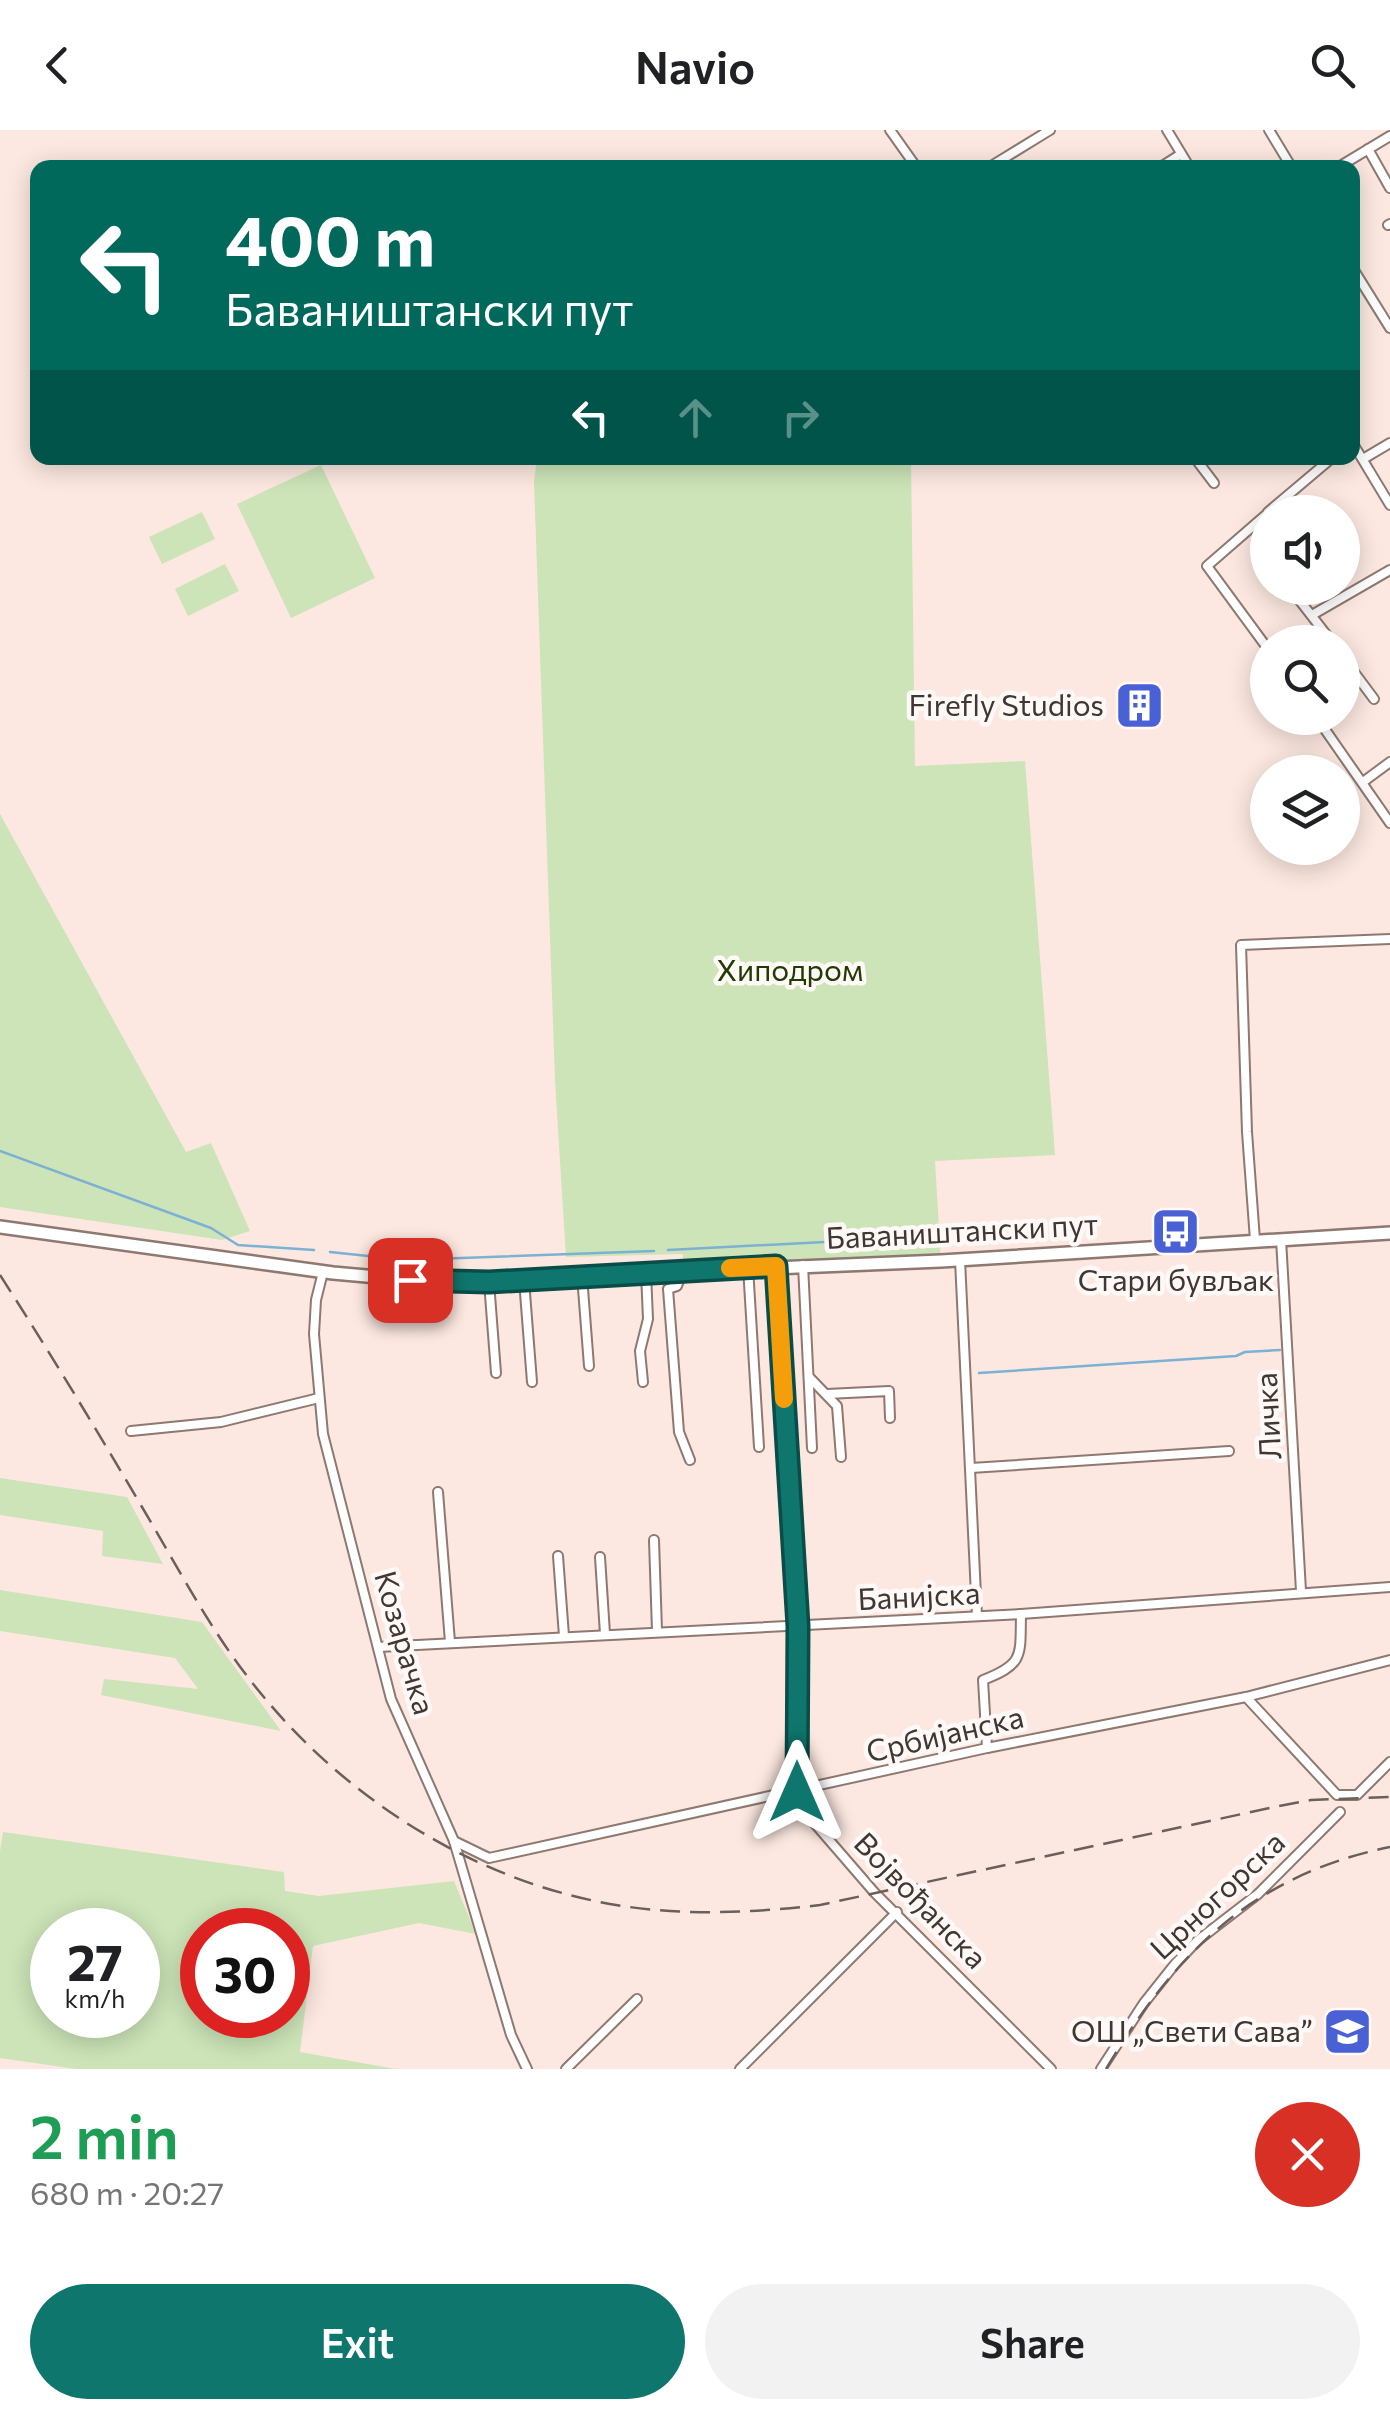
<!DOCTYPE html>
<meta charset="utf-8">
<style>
:root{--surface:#fff;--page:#f2f2f2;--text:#202124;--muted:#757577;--accent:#0f766e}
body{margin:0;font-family:Commissioner,sans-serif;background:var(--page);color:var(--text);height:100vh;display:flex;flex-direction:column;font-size:38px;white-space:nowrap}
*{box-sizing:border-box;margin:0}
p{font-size:32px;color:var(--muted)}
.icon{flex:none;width:55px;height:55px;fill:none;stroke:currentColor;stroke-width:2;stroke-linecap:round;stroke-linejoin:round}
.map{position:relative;height:1939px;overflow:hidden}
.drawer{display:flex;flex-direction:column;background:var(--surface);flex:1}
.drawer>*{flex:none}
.guide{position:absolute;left:30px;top:30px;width:1330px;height:305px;border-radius:20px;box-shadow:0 5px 25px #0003;background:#00695c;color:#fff;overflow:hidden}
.buttons{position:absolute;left:1250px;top:365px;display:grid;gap:20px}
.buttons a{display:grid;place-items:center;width:110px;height:110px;border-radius:50%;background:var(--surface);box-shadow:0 5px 25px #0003;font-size:50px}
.speed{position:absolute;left:30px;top:1778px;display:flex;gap:20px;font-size:50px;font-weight:700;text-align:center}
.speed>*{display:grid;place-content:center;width:130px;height:130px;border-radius:50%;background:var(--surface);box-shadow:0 5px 25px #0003;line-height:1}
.speed small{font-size:25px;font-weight:400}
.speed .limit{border:15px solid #d22;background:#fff;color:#111}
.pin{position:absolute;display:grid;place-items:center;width:85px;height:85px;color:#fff;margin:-42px;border-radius:20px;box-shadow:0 5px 15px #0006}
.me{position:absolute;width:110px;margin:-55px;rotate:0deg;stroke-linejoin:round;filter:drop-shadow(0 0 8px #0008)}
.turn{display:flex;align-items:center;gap:35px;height:210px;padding:0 30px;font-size:45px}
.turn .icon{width:130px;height:130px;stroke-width:2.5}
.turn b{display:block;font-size:70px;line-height:85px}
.lanes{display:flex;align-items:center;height:95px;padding:0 30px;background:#0003;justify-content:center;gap:50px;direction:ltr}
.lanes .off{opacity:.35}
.round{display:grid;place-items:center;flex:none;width:105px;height:105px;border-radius:52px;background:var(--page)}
.head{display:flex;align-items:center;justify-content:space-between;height:170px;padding:0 30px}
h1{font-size:60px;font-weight:600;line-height:75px;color:#1e9e55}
.button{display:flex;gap:20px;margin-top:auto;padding:20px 30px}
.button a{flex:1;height:115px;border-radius:60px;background:var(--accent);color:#fff;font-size:40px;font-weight:600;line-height:115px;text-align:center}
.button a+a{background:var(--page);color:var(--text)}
header{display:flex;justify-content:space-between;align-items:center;height:130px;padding:0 30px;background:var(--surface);font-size:45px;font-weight:600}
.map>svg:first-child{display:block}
.green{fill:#cce4b8;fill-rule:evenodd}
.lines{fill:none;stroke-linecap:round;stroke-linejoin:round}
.stream{stroke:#7cb1d3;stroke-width:2.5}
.minor-casing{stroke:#8e7870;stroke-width:12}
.primary-casing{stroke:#8e7870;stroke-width:16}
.minor{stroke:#fff;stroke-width:8}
.primary{stroke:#fff;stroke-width:11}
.rail{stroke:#6a5f5a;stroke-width:2.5;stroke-dasharray:20 10;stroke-linecap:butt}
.route-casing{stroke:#0a4d48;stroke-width:25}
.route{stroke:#0f766e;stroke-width:18}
.slow{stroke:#f59e0b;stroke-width:18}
.labels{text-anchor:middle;stroke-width:9;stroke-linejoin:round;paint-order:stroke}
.poi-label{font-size:30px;fill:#403733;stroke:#fef9f7;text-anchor:end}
.park-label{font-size:30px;fill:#223a03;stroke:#fef9f7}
.street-label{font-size:30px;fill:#403733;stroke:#fef9f7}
</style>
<header><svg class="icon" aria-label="back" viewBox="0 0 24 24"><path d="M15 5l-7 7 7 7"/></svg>Navio<svg class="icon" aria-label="search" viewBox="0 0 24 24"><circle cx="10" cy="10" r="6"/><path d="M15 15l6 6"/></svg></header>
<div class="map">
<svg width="1390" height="1939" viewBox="0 0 1390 1939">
<rect width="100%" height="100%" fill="#fce8e0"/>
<g class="green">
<polygon points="537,328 911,328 915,636 1025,631 1055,1025 935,1031 941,1131 682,1141 683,1124 566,1127 555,950 534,352"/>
<polygon points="321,335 375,448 291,488 237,374"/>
<polygon points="202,382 215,409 162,434 149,407"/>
<polygon points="225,434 239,461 188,486 175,459"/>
<polygon points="0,684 186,1022 211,1013 250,1101 222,1110 0,1077"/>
<polygon points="0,1348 127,1367 163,1434 102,1426 103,1401 0,1385"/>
<polygon points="0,1460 202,1492 281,1601 101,1565 104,1549 198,1559 175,1528 0,1501"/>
<path d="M3,1702l281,40 1,19 34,5 135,-15 22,53 -57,-11 -106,23 -13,106 96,17h-320l-76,-11v-207zM52,1800h86v85h-86zM202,1800h86v85h-86z"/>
</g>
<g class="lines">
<g class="stream">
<polyline points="0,1021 211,1098 238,1115 314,1120"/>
<polyline points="668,1120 921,1107"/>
<polyline points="330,1122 406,1130 654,1121"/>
<polyline points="979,1243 1236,1226 1245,1222 1280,1220"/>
</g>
<defs>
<g id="minor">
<polyline points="890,0 917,38"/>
<polyline points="1167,0 1190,38"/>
<polyline points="1269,0 1292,38"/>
<polyline points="1368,19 1390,58"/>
<polyline points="988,38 1050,0"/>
<polyline points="1159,38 1181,24"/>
<polyline points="1337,38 1390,6"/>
<polyline points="1388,95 1390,94"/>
<polyline points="1352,137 1390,198"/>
<polyline points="1352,312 1390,375"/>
<polyline points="1195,328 1214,353"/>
<polyline points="1363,329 1390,313"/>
<polyline points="1268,382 1332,328"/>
<polyline points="1268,383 1207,436 1268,519"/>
<polyline points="1290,458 1332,512"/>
<polyline points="1312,485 1390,440"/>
<polyline points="1342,526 1374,569"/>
<polyline points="1317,588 1390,693"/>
<polyline points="1363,652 1390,632"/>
<polyline points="1281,1109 1301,1461"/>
<polyline points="1255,1110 1247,1002 1241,815 1390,809"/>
<polyline points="960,1130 977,1486"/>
<polyline points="803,1135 812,1318"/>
<polyline points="776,1136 798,1496 797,1662 804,1681 874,1762 1051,1939"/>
<polyline points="748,1137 759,1317"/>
<polyline points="323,1142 316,1170 314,1204 323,1304 391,1569 454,1711 511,1905 527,1939"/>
<polyline points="682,1142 677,1156 668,1159 679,1302 690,1330"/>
<polyline points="582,1146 589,1236"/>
<polyline points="524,1150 532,1252"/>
<polyline points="489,1152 496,1243"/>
<polyline points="809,1247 837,1276 841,1327"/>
<polyline points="643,1252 640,1221 648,1189 646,1143"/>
<polyline points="827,1264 889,1261 890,1288"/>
<polyline points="131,1301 221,1292 319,1268"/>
<polyline points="971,1338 1229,1321"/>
<polyline points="438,1362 450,1512"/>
<polyline points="654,1410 657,1501"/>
<polyline points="558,1426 564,1506"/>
<polyline points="600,1427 605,1504"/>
<polyline points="378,1517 1021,1484 1390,1457"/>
<polyline points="1246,1567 1337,1665 1357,1665 1390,1632"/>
<path d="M987,1618l-4,-68c42,-16 37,-25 38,-66"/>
<polyline points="454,1711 489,1728 987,1618 1246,1567 1390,1530"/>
<polyline points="566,1939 637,1869"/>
<polyline points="740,1939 897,1782"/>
<polyline points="1101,1939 1144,1873 1175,1834 1197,1811 1258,1764 1340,1682"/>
</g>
<polyline id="primary" points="0,1097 333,1143 433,1152 941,1131 1390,1103"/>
</defs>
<use href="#minor" class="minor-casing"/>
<use href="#primary" class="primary-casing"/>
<use href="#minor" class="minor"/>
<use href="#primary" class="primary"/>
<g class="rail">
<path d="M0,1145c49,76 96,154 142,232 32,54 62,111 99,161 90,122 226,212 375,237 67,11 137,8 204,0l459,-99 32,-6 79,-3"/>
<path d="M1106,1939c69,-116 147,-194 284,-222"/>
</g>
</g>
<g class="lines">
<defs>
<polyline id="route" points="410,1150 489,1152 776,1136 798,1496 797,1662"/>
</defs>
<use href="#route" class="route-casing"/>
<use href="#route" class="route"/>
<polyline class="slow" points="730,1138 776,1136 784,1269"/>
</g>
<defs>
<symbol id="building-square" viewBox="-11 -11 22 22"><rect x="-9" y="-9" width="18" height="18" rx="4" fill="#4a60d5" stroke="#fef9f7"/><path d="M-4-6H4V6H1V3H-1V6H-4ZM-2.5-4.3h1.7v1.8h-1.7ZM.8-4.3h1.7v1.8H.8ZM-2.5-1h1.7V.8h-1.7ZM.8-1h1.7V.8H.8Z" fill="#fff"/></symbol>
<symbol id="bus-square" viewBox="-11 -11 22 22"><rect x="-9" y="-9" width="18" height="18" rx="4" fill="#4a60d5" stroke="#fef9f7"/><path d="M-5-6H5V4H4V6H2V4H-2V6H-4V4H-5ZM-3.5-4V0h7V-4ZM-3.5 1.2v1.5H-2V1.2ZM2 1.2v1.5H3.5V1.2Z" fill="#fff"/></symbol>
<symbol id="school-square" viewBox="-11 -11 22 22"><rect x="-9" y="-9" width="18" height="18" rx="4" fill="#4a60d5" stroke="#fef9f7"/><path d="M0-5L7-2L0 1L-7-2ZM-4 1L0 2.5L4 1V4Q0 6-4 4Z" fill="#fff"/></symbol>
</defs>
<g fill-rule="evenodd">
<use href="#building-square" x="1112" y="548" width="55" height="55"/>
<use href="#bus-square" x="1148" y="1074" width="55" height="55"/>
<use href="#school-square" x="1320" y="1874" width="55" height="55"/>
</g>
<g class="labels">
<g class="poi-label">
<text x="1104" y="586">Firefly Studios</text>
<text x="1176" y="1161" text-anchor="middle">Стари бувљак</text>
<text x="1313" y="1912">ОШ „Свети Сава”</text>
</g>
<g class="park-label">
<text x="790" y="851">Хиподром</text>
</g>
<g class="street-label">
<text transform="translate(962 1102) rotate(-3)" y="10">Баваништански пут</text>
<text transform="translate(1269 1286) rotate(-93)" y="10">Личка</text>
<text transform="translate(919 1467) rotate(-3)" y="10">Банијска</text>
<text transform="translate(404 1513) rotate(74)" y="10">Козарачка</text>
<text transform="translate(945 1605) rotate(-13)" y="10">Србијанска</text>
<text transform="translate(1218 1766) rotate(-43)" y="10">Црногорска</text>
<text transform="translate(920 1771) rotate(46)" y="10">Војвођанска</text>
</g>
</g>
</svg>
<div class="buttons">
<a><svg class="icon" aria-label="sound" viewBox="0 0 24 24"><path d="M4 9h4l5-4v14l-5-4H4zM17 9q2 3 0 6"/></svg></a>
<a><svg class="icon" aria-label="search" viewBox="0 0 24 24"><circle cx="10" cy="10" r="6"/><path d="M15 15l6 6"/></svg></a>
<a><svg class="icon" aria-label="layers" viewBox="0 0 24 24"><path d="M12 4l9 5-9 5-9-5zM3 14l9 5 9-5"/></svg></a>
</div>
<div class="speed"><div>27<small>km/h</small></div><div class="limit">30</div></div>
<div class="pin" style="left:410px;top:1150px;background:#d93025"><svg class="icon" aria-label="arrive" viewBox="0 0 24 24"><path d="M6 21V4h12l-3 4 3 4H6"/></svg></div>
<svg class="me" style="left:797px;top:1662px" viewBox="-20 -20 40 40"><path d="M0-17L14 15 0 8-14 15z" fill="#0f766e" stroke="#fff" stroke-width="4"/></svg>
<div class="guide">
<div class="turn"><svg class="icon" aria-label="left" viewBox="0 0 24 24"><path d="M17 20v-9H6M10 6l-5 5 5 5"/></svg><div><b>400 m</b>Баваништански пут</div></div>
<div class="lanes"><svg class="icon" aria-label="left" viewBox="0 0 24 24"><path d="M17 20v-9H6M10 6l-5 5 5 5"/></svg><svg class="icon off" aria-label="ahead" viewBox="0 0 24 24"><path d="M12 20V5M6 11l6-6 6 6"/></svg><svg class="icon off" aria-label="right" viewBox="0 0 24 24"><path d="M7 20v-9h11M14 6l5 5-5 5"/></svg></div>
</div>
</div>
<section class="drawer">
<div class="head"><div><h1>2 min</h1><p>680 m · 20:27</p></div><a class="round" style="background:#d93025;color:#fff"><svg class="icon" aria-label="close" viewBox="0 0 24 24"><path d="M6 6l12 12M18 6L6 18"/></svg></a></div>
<div class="button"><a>Exit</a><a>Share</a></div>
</section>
